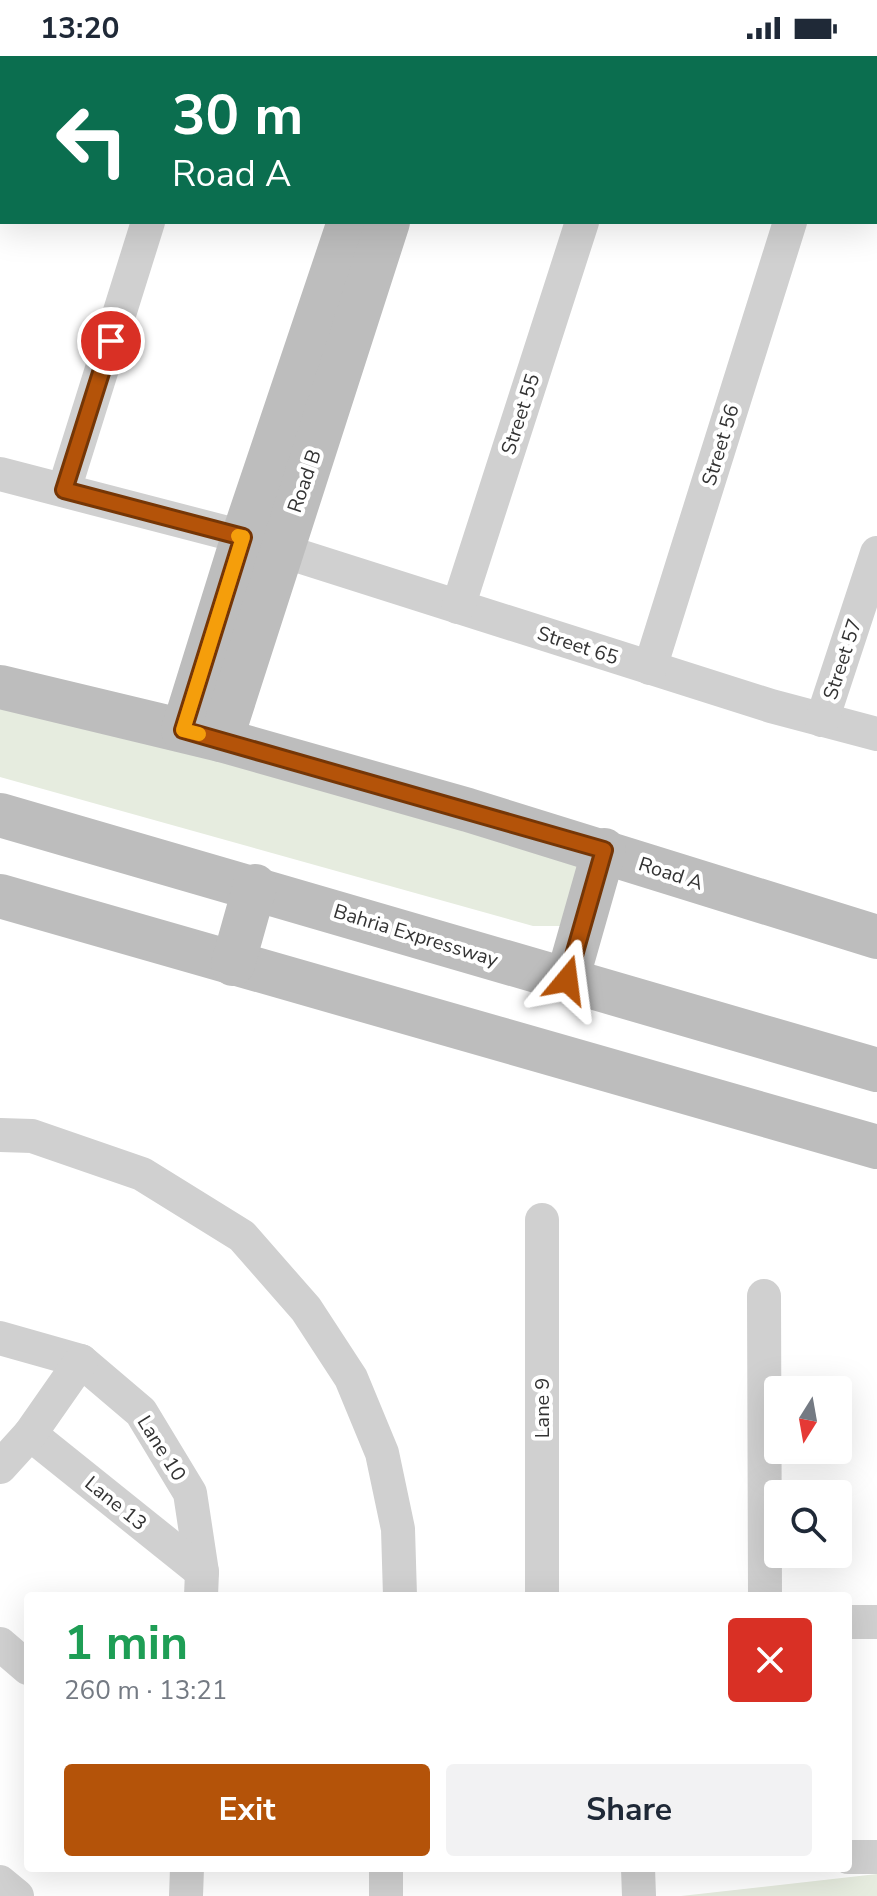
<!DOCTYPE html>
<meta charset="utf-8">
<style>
:root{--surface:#fff;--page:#f2f2f3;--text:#1f2937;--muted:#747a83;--accent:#b45309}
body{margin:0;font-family:"Nunito Sans",sans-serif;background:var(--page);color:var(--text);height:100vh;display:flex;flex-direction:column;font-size:30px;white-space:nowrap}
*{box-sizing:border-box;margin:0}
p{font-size:26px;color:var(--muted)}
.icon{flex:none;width:44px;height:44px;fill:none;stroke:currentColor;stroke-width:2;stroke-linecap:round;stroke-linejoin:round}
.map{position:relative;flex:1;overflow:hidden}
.details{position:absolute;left:24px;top:1536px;width:828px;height:280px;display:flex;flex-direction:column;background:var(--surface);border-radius:8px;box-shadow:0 8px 32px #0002}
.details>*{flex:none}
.hud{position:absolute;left:0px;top:0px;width:878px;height:168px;box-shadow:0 8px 32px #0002;background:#0b6e4f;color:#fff;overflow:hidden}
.needle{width:52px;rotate:191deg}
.tools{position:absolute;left:764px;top:1320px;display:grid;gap:16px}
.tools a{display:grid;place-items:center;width:88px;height:88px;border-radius:8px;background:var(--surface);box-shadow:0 8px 32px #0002;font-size:40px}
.pin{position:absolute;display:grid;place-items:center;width:68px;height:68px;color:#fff;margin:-34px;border:4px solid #fff;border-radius:50%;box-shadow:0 2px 8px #0007}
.me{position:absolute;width:88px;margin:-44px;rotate:16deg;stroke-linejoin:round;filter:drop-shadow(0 0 6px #0008)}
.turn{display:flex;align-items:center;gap:28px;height:168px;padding:0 40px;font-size:36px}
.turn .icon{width:104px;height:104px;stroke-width:2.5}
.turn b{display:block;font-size:56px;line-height:68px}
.round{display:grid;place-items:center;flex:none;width:84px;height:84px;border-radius:8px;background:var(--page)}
.overview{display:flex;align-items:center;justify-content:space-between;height:136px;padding:0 40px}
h1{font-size:48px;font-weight:700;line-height:60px;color:#1e9e55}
.action{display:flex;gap:16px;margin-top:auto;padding:16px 40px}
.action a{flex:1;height:92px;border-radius:8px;background:var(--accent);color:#fff;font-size:32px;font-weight:700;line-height:92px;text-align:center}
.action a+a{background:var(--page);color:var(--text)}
.status{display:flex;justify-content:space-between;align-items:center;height:56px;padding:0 40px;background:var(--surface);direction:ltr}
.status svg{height:22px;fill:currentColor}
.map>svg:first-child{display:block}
.green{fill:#e6ecdf}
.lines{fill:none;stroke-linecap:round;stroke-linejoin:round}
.street{stroke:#d0d0d0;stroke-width:34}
.secondary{stroke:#bdbdbd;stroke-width:44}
.route-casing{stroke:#753606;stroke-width:20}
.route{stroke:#b45309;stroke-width:14}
.slow{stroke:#f59e0b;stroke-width:14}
.labels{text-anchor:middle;stroke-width:8;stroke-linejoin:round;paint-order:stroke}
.street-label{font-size:20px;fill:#333;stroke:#fff}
</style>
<div class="status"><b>13:20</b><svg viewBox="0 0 49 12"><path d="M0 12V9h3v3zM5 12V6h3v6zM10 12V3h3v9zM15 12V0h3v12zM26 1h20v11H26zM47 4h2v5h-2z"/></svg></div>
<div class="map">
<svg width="877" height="1840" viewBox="0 0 877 1840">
<rect width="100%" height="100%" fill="#fff"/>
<g class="green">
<polygon points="0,647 582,803 560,870 533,870 0,721"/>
<polygon points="877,1818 877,1840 681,1840"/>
</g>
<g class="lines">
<g class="street">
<polyline points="199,2 200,0"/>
<polyline points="634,2 635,0"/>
<polyline points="841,2 842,0"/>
<polyline points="0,7 2,0"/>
<polyline points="0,418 243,481"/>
<polyline points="64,434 148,166"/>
<polyline points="280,494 771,650 877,678"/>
<polyline points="458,551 582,166"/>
<polyline points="650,612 790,166"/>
<polyline points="822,664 877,497"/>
<polyline points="0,1079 32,1080 142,1118 242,1180 306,1253 351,1322 382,1397 398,1473 400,1540"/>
<polyline points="542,1164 542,1540"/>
<polyline points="764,1240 765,1540"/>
<polyline points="0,1282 81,1305 141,1356 190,1437 202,1516 201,1540"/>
<polyline points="30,1378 202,1516"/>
<polyline points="0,1411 30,1378 81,1305"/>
<polyline points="848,1566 877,1566"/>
<polyline points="0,1588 28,1612"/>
<polyline points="848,1801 877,1801"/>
<polyline points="386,1812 386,1840"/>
<polyline points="638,1812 639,1840"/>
<polyline points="0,1826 17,1840"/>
<polyline points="186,1840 187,1812"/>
</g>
<g class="secondary">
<polyline points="402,2 403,0"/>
<polyline points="439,2 440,0"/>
<polyline points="0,631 221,684 468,754 877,881"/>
<polyline points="183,674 243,481 349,166"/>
<polyline points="221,684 388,166"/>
<polyline points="0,759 877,1014"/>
<polyline points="0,840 877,1091"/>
<polyline points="233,908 255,830"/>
<polyline points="567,924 604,794"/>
</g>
</g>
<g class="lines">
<defs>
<polyline id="route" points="111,285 64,434 243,481 183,674 604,794 567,924"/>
</defs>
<use href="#route" class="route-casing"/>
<use href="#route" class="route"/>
<polyline class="slow" points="199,678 183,674 243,481 238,480"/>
</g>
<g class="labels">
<g class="street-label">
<text transform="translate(520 358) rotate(-72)" y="7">Street 55</text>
<text transform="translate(720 389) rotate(-73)" y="7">Street 56</text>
<text transform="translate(304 425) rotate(-71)" y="7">Road B</text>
<text transform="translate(578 589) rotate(18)" y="7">Street 65</text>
<text transform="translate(842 603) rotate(-72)" y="7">Street 57</text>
<text transform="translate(671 817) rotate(18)" y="7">Road A</text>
<text transform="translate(416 879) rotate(17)" y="7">Bahria Expressway</text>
<text transform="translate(542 1352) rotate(-90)" y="7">Lane 9</text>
<text transform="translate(162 1392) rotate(58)" y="7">Lane 10</text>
<text transform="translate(116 1447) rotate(39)" y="7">Lane 13</text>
</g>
</g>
</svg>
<div class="tools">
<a><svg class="needle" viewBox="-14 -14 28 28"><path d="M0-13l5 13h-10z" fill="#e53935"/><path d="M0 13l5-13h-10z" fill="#747a83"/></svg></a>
<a><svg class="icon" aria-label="search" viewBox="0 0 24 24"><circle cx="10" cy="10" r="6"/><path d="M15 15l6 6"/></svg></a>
</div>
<div class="pin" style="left:111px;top:285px;background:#d93025"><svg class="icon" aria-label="arrive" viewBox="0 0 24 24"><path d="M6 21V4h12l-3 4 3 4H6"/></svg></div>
<svg class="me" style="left:567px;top:924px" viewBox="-20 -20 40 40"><path d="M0-17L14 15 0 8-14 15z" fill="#b45309" stroke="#fff" stroke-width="4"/></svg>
<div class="hud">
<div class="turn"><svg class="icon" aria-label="left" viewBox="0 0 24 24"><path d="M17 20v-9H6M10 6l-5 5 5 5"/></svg><div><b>30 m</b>Road A</div></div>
</div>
<section class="details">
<div class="overview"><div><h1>1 min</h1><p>260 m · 13:21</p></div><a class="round" style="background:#d93025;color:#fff"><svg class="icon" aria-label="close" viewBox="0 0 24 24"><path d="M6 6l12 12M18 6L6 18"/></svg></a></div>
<div class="action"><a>Exit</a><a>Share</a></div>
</section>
</div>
